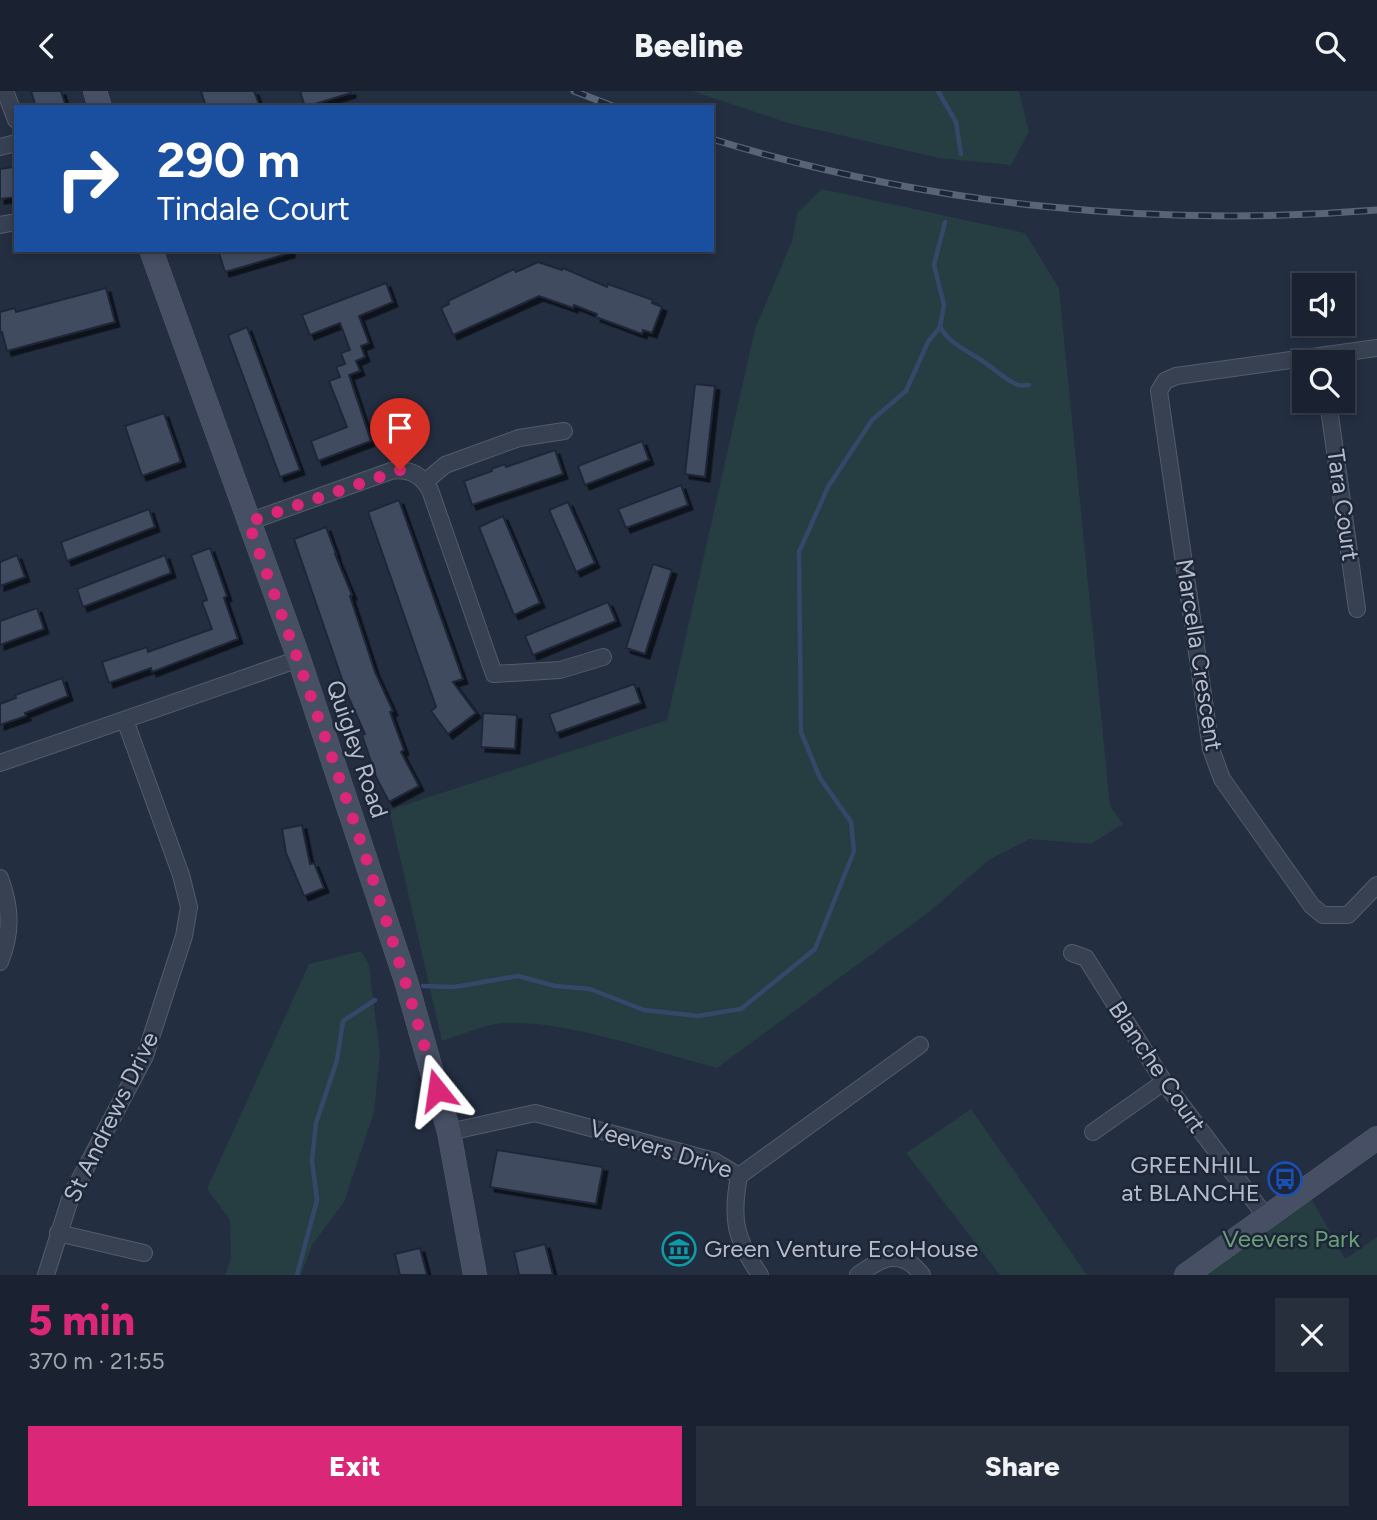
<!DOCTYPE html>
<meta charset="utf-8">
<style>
:root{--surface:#1a2231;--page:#272f3d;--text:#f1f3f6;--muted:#9fa4ab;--line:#383f4d;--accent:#db2777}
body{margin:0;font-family:Figtree,sans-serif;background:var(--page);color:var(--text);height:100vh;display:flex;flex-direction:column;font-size:26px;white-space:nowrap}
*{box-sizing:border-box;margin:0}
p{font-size:23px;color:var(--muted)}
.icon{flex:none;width:38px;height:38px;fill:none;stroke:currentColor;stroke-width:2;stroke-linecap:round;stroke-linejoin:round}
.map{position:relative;height:1184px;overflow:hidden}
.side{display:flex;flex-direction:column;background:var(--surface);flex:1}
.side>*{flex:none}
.guide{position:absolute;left:14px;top:14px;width:700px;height:147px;border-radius:0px;box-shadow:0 4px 10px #0003,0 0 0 2px var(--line);background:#1a4fa0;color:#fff;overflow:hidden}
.tools{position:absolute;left:1292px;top:182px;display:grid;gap:14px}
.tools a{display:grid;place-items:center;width:63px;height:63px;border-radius:0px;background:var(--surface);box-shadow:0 4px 10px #0003,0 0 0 2px var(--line);font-size:35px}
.pin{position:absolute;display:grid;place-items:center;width:60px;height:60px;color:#fff;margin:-72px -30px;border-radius:50% 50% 50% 0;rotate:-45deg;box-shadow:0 0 7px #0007}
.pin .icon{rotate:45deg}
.me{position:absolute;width:77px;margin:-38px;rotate:345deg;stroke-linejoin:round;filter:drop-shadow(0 0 5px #0008)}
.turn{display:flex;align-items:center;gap:24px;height:147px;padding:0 28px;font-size:32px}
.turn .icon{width:91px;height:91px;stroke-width:2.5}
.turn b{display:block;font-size:49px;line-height:60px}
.round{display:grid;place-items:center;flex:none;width:74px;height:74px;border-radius:0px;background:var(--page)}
.summary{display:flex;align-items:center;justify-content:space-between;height:119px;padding:0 28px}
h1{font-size:42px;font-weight:800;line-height:52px;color:var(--accent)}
.cta{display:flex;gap:14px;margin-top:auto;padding:14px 28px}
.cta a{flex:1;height:80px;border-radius:0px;background:var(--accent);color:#fff;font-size:28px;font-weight:800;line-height:80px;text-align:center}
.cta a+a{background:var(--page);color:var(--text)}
header{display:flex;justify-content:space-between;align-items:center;height:91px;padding:0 28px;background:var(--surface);font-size:32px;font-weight:800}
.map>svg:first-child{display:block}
.green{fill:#263d42}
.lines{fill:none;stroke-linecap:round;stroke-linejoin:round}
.stream{stroke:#364869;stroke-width:4.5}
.building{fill:#3f4b61;stroke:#1f2838;stroke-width:2;filter:url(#shadow)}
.street-casing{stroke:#535c6b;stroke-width:18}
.secondary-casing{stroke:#535c6b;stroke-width:24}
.street{stroke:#384151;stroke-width:16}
.secondary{stroke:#464f64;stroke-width:23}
.rail-casing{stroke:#5a6478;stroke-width:7}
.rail{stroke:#1d2636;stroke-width:4.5;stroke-dasharray:13;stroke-linecap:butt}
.route{stroke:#db2777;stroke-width:12;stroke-dasharray:0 21.6}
.labels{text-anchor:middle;stroke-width:5;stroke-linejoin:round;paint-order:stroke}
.street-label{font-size:24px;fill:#b4bccb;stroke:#1d2636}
.poi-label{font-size:24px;fill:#b4bccb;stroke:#1d2636;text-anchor:end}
.park-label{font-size:24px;fill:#6a9e79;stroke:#1d2636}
</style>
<header><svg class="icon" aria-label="back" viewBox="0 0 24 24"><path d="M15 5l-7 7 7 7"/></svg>Beeline<svg class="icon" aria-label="search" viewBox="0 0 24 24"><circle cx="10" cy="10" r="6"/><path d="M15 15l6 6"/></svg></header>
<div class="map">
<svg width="1377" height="1184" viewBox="0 0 1377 1184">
<defs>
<filter id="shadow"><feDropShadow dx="4.5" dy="4.5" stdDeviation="0" flood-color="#0009"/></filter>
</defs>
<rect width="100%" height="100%" fill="#232e41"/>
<g class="green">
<polygon points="692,0 1019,0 1029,41 1011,74 939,67 788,32"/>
<path d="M822,98l203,44 34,55 51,518 13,18 -32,20 -61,-5 -41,21 -60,52 -212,156c-62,-16 -151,-48 -214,-45 -20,2 -42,12 -61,18l-53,-231 278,-90 88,-391 37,-88 5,-28z"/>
<polygon points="361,860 369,874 380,963 374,1021 344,1111 312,1154 301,1184 225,1184 231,1168 230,1129 207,1098 309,873"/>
<polygon points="971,1018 1087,1184 1000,1184 906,1062"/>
<polygon points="1305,1096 1345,1168 1377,1146 1377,1184 1177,1184"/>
</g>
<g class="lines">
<g class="stream">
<polyline points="938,0 956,31 961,63"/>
<path d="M940,236c10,17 28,24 44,35 11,7 21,18 34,23 2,1 8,0 11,0"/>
<polyline points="423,895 454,896 518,885 555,895 590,898 644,919 698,925 741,918 815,858 854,760 851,731 820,687 801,641 799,461 828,396 872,329 906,300 928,251 940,236 944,214 934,174 945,131"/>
<polyline points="297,1184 317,1109 312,1070 316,1032 337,969 343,930 375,909"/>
</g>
</g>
<g class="building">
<polygon points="31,0 61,0 66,16 36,16"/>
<polygon points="201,0 254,0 260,16 206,16"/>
<polygon points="300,0 351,0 351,2 305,16"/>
<polygon points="13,76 16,106 0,108 0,78"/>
<polygon points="218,159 290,159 290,162 225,181"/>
<polygon points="538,171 562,179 563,177 607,196 608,193 653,209 652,212 662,216 652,242 643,239 642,243 596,226 597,223 574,214 573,217 539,205 453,244 441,217 449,213 448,210 514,178 516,181"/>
<polygon points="386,192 393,211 359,225 369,252 361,255 365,266 356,270 360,280 349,284 371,350 318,370 311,350 347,336 329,290 340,286 336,276 345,273 341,262 350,259 340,232 310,244 302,224"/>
<polygon points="106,197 115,231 7,260 2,241 0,242 0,221 15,217 16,221"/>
<polygon points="247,236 300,379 280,386 228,244"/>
<polygon points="695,293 715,295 705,386 685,383"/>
<polygon points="164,322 181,371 142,385 125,335"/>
<polygon points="642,350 649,369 585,394 578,375"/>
<polygon points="555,359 563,383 472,414 464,390 492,380 491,378 505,373 506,376"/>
<polygon points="681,394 688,414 626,437 618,418"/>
<polygon points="399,409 463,588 453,591 476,622 448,643 431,620 436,616 368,421"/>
<polygon points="568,411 595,472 576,481 549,419"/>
<polygon points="149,418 155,436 67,470 61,451"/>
<polygon points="503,425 540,512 514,524 479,436"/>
<polygon points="326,436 336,463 335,463 352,504 350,505 375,581 393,620 390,621 404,659 401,661 419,695 389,711 376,686 362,644 365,643 347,603 294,448"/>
<polygon points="210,457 227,505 224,507 238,548 152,581 151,577 109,592 102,571 147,556 148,561 212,538 202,511 207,509 191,464"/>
<polygon points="17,464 25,486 0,495 0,471"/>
<polygon points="165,464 171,482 83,516 77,498"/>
<polygon points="653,473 672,479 645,563 626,557"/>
<polygon points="608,511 616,530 533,564 525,545"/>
<polygon points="37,517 44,538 0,554 0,530"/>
<polygon points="62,587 68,605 25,622 26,625 0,634 0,613 16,607 15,604"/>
<polygon points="634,593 641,612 556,642 549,623"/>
<polygon points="483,622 517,624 515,658 481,656"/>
<polygon points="302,734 310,773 314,772 324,797 304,805 286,762 282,738"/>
<polygon points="497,1059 603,1076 596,1113 490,1096"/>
<polygon points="545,1153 553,1184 519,1184 514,1161"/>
<polygon points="420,1157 427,1184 400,1184 395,1163"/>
</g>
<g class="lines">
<defs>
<g id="street">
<polyline points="5,0 16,29"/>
<polyline points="0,56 16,52"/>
<polyline points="0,134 16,131"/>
<polyline points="1377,257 1176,285 1165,290 1159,300 1211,658 1222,688 1312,815 1323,824 1348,824 1377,794"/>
<polyline points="1328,310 1357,518"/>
<polyline points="425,391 445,374 519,347 564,340"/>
<path d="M248,431l143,-51c17,-3 30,3 39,19l64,184 66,-4 43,-13"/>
<polyline points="0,672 299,568"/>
<path d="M0,787c11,30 12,54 0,84"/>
<polyline points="1072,862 1086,867 1164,991 1267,1127"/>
<polyline points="449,1041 535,1022 714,1070 739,1085 920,954"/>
<polyline points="1093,1041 1164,991"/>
<path d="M739,1085c-8,43 -4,63 21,99"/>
<polyline points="58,1142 144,1162"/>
<polyline points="46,1184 71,1105 145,965 184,845 189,816 181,784 125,629"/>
<path d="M858,1184c23,-17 43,-28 64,0"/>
</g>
<g id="secondary">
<polyline points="95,0 100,16"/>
<polyline points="151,159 299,568 406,890 449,1041 475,1184"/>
<polyline points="1186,1184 1377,1047"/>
</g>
</defs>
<use href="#street" class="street-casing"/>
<use href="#secondary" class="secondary-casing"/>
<use href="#street" class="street"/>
<use href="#secondary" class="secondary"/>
<defs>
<g id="rail">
<polyline points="574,0 615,16"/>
<path d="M712,48c214,66 442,89 665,71"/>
</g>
</defs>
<use href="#rail" class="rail-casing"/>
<use href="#rail" class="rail"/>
</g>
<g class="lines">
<path class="route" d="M400,379l-152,52c69,188 135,376 189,568"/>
</g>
<defs>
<symbol id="bus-ring" viewBox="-11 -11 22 22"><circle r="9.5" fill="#1d2636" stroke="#1a4fb4" stroke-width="1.5"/><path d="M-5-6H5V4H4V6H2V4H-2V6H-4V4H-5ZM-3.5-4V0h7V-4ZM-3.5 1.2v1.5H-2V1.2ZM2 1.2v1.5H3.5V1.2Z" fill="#1a4fb4"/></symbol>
<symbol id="museum-ring" viewBox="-11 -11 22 22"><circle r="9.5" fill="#1d2636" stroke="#0f9aa8" stroke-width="1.5"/><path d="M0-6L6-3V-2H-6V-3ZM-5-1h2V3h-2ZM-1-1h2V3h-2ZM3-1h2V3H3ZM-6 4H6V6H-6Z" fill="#0f9aa8"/></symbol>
</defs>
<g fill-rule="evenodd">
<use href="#bus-ring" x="1266" y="1069" width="38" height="38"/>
<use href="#museum-ring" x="660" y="1139" width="38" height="38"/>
</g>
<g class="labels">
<g class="street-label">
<text transform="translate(1343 414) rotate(82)" y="8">Tara Court</text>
<text transform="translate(1199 564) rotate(81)" y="8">Marcella Crescent</text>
<text transform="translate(357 658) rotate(71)" y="8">Quigley Road</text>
<text transform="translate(1157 976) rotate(56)" y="8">Blanche Court</text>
<text transform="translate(111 1026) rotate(-64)" y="8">St Andrews Drive</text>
<text transform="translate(661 1058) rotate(17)" y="8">Veevers Drive</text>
</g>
<g class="poi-label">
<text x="1260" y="1082">GREENHILL<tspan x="1260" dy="28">at BLANCHE</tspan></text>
<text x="704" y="1166" text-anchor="start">Green Venture EcoHouse</text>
</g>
<g class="park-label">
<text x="1291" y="1156">Veevers Park</text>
</g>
</g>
</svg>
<div class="tools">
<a><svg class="icon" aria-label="sound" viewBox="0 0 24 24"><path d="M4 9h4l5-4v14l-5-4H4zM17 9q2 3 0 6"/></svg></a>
<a><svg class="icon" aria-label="search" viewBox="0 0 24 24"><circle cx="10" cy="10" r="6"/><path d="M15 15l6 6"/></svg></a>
</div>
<div class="pin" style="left:400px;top:379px;background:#d93025"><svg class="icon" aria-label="arrive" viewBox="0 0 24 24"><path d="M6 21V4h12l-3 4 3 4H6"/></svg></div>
<svg class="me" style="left:437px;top:999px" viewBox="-20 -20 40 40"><path d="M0-17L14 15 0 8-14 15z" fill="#db2777" stroke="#fff" stroke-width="4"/></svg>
<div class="guide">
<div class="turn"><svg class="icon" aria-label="right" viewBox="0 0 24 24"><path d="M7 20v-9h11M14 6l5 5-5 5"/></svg><div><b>290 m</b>Tindale Court</div></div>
</div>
</div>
<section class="side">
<div class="summary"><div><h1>5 min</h1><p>370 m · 21:55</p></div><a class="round"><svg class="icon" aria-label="close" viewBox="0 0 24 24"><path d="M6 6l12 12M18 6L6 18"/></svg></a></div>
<div class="cta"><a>Exit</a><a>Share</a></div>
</section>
